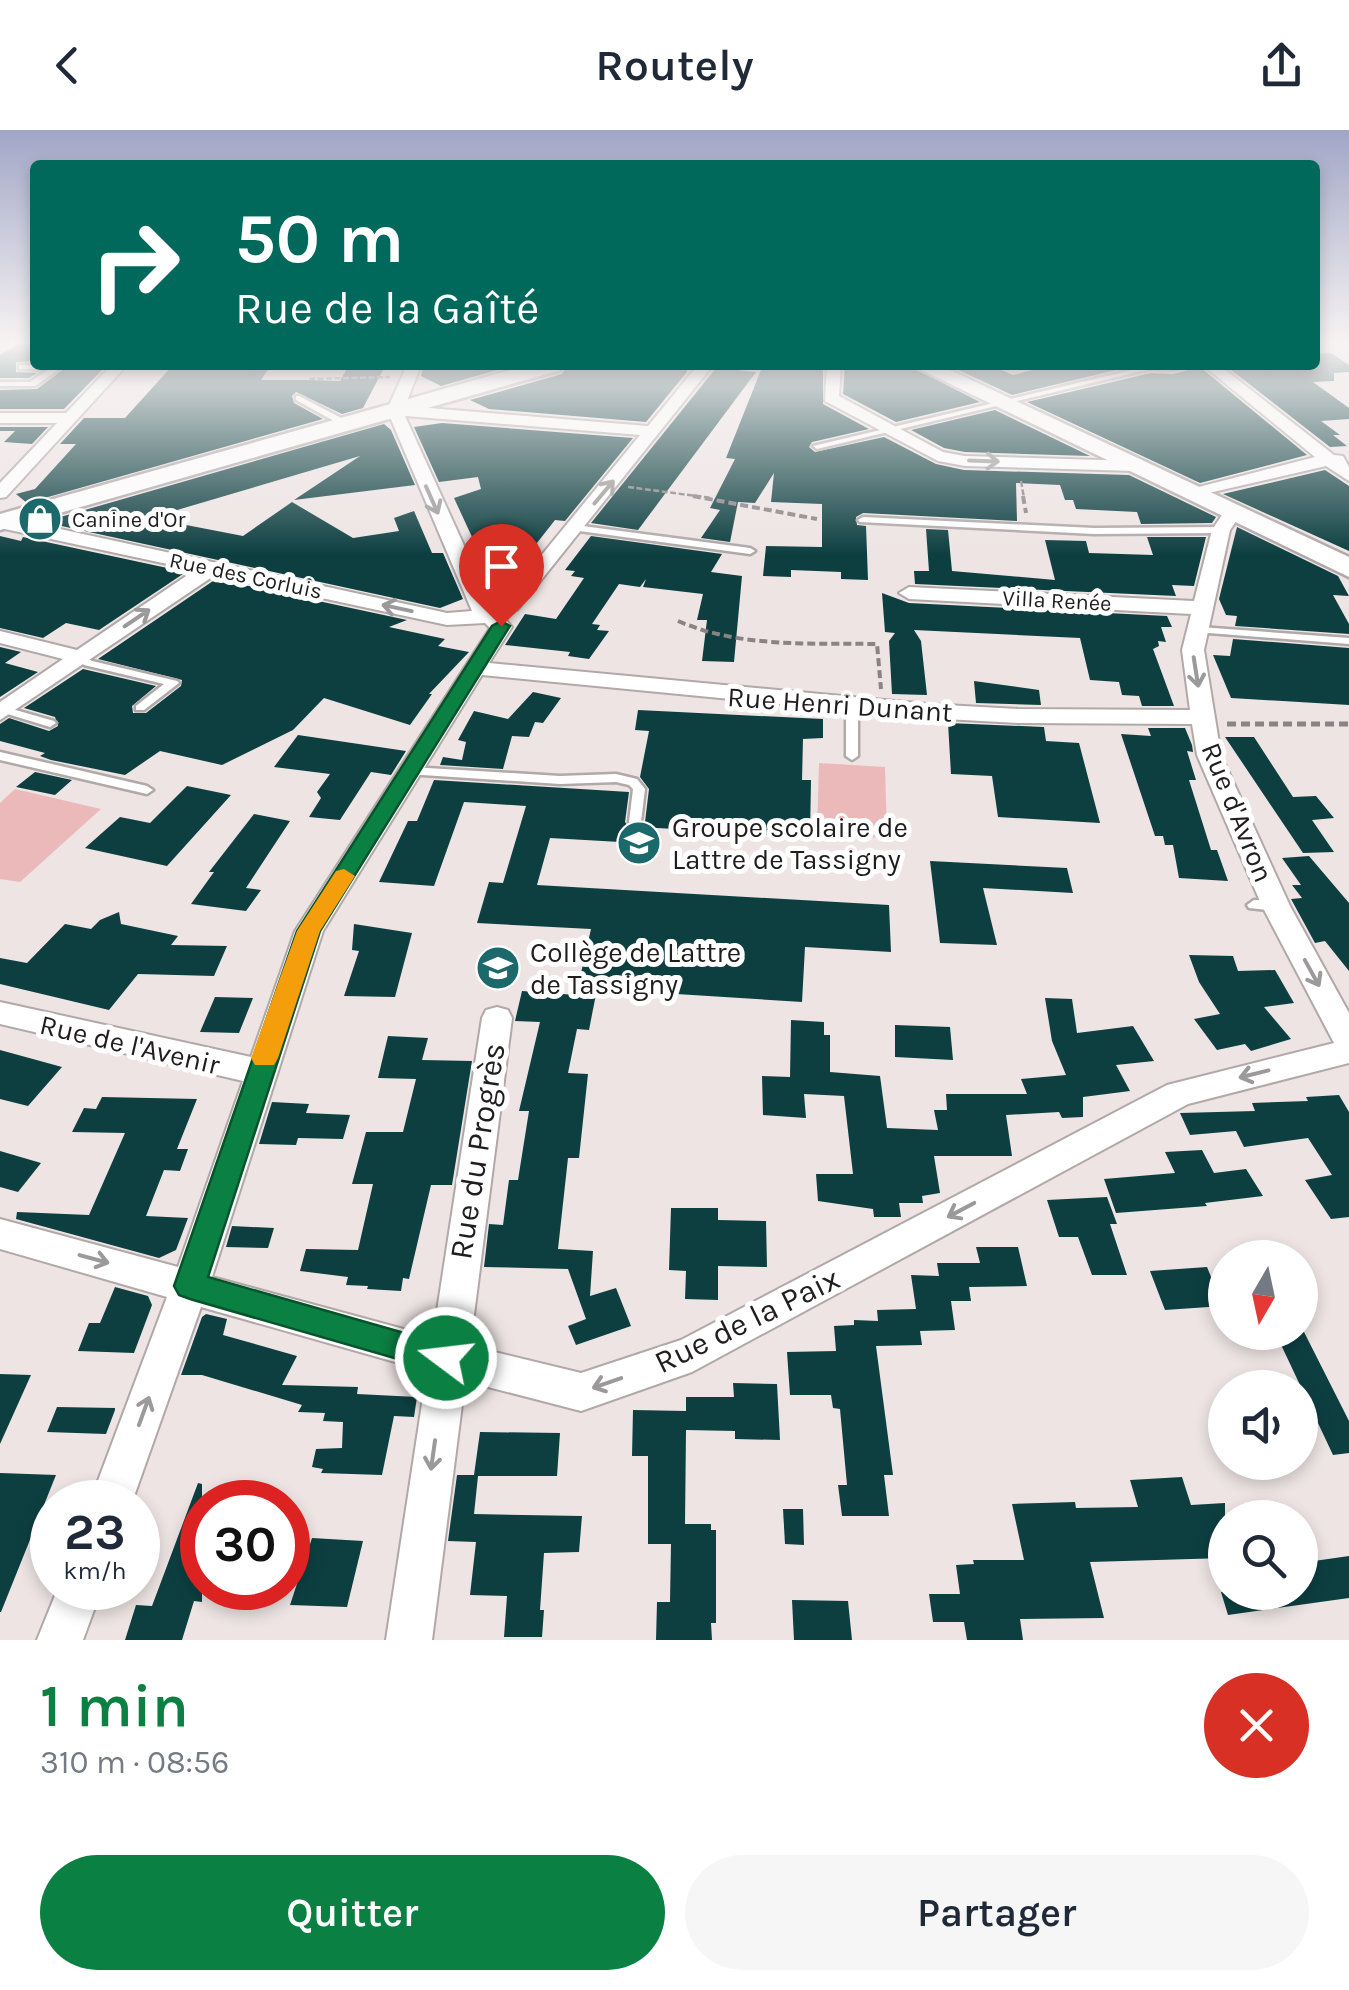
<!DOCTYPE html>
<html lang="fr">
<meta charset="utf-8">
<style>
:root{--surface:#fff;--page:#f6f6f7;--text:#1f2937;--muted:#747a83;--accent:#0b8043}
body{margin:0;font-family:Karla,sans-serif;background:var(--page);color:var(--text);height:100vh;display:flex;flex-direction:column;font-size:38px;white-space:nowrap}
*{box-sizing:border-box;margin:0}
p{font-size:32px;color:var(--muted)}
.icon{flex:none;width:55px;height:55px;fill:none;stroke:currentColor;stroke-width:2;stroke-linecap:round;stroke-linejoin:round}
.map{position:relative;height:1510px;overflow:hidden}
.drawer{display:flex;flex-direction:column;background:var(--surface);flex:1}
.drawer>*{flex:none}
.top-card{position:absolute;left:30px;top:30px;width:1290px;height:210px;border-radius:10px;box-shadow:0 5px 15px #0003;background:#00695c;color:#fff;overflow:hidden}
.needle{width:65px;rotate:189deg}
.controls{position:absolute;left:1208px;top:1110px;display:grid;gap:20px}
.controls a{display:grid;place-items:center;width:110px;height:110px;border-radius:50%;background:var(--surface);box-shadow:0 5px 15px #0003;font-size:50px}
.speed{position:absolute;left:30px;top:1350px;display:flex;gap:20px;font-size:50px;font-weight:700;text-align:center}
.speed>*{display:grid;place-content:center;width:130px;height:130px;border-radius:50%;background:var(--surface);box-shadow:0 5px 15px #0003;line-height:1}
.speed small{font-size:25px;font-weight:400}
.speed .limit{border:15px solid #d22;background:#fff;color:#111}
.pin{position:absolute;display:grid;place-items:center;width:85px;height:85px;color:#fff;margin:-102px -42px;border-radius:50% 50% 50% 0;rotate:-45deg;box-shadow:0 0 10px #0007}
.pin .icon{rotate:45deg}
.me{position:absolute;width:110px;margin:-55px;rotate:285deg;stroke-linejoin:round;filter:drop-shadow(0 0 8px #0008)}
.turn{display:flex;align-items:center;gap:35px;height:210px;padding:0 40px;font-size:45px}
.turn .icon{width:130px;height:130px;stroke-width:2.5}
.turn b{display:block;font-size:70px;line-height:85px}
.round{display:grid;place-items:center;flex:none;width:105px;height:105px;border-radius:52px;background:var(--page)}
.overview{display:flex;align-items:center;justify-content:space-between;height:170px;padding:0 40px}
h1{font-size:60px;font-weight:600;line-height:75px;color:var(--accent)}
.action{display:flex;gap:20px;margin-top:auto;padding:20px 40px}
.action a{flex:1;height:115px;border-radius:60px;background:var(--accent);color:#fff;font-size:40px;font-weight:600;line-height:115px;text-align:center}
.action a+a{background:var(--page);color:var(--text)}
header{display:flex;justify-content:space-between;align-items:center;height:130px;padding:0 40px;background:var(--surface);font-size:45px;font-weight:600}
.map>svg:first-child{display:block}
.green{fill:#ebb9b9}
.building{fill:#0d3f41}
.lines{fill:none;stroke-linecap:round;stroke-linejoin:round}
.lane-casing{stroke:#b1a8a8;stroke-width:5}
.street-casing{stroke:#b1a8a8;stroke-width:4}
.secondary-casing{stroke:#b1a8a8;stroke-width:5}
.path-far2{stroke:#898383;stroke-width:2.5;stroke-dasharray:6 2.5;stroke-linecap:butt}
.path-far1{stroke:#898383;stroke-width:4;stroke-dasharray:8 4;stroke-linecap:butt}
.path{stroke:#898383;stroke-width:5;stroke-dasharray:9 5;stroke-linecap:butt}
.lane{fill:#fff;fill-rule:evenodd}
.street{fill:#fff;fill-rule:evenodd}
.secondary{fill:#fff;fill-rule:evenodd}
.oneway{stroke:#9b9999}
.route{fill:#0b8043;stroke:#07532c;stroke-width:2.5}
.slow{fill:#f59e0b}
.labels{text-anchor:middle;stroke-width:10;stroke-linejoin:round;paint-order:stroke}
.far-poi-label{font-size:22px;fill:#201d1d;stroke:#fff;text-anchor:start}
.far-street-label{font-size:22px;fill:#201d1d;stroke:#fff}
.street-label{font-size:28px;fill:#201d1d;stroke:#fff}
.poi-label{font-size:28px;fill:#201d1d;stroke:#fff;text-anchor:start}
.near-street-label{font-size:32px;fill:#201d1d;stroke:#fff}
</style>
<header><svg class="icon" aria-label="back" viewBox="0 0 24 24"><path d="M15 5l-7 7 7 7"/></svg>Routely<svg class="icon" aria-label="share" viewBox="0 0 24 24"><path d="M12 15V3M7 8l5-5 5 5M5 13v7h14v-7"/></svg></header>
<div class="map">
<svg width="1349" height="1510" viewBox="0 0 1349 1510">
<rect width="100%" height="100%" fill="#eee4e4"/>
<g class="green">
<polygon points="819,633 885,637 887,708 817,704"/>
<polygon points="15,659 101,679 20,752 0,749 0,673"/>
</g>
<g class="building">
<polygon points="21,213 35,214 35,231 16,232 16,242 37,243 29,248 0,248 0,225"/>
<polygon points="1331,223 1349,235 1349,242 1334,243 1334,251 1313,252 1349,278 1349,289 1321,291 1340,305 1333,305 1347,316 1330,317 1226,236 1315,235 1315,224"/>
<polygon points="69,235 80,235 76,239 102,240 64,279 0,279 0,260 37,259"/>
<polygon points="173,235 271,235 261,250 307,250 340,251 349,235 384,238 363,278 342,284 296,262 292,266 294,273 323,289 27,373 16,364 35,359 76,314 60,314 84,288 125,288"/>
<polygon points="456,235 515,235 441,256 421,246 424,236"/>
<polygon points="568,235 686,235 687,242 646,292 489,279 470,270 562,244"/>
<polygon points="763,235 823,235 823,274 869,299 812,312 809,317 815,322 884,307 936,334 964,340 1129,345 1216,387 1212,393 1141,394 1137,382 1076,379 1073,370 1065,370 1060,355 1016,353 1017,391 863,383 856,387 857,395 866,396 868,450 841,449 841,442 791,440 791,447 763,446 766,416 822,417 822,374 771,372 774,343 755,373 738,372 730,412 701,408 720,380 710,378 735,329 726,328"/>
<polygon points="845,235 908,235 980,272 896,292 843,264"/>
<polygon points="948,235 990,235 1013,245 1052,235 1137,235 1012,265"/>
<polygon points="1200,237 1307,325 1200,353 1027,272 1151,243 1173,244"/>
<polygon points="716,238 756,242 638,400 591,393"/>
<polygon points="995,280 1090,326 965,322 944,318 911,300"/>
<polygon points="442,293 633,308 565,391 555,390 533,418 520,416 512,455 494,472 471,422 479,422 454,368 481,359 478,347 439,352 414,297"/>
<polygon points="384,294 391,300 415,355 294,370 360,326 150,388 243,406 292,372 353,408 399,401 394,388 414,381 432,423 443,423 463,469 440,478 43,392"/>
<polygon points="0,297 48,297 32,314 4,312 15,301 0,301"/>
<polygon points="1325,340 1349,356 1349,421 1223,364"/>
<polygon points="1237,397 1338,446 1349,466 1333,465 1349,494 1349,504 1235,496 1237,486 1226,485 1219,469"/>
<polygon points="926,399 948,400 952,441 1055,450 1045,410 1086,411 1089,423 1153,425 1147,407 1206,407 1194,456 1172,455 1176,466 915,454 914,441 929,441"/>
<polygon points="0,406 21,411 23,407 186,442 99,500 66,493 43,508 0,498"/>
<polygon points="591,406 722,424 711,442 742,446 734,532 702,531 707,490 697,490 703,464 643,457 646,449 640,457 619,454 592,494 600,495 597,500 609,501 589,529 568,526 570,522 505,515 525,484 556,489 584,448 571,446 575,441 565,440"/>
<polygon points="216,449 407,490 389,497 445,509 438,516 469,522 429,564 432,564 410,595 324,568 293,600 222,635 160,621 125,645 51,630 40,626 45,623 0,611 0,594 9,588 49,601 58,596 55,587 24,578 83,539 156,556 132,576 133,583 146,583 181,556 182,550 98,529"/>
<polygon points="882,463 909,473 1167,486 1172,497 1161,497 1166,512 1158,511 1159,516 1153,519 1174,576 1142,576 1139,566 1122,565 1119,552 1090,550 1080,508 914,500 921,511 927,565 892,564 889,511 895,503 885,502"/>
<polygon points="1233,509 1349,518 1349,575 1231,568 1213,525 1230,526"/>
<polygon points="0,517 21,522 5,533 38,542 0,567"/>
<polygon points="974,551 1039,560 1041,575 976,573"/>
<polygon points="533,562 561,568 543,593 535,592 529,607 512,606 503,639 440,635 443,627 462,630 466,612 458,610 474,581 508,589"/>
<polygon points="638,580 823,589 823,608 803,609 802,650 811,650 810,707 640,697 645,692 649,659 640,647 649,601 635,600"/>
<polygon points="948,593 1044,597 1046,611 1079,613 1100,693 998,687 992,646 951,644"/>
<polygon points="1148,598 1185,598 1192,615 1193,622 1187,621 1196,650 1189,650 1211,720 1217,720 1228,751 1179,748 1173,715 1165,715 1163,706 1155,706 1121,604 1151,606"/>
<polygon points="298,605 406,621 391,645 371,642 340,690 309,687 321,668 317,662 330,644 274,637"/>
<polygon points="1225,607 1254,607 1293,667 1316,666 1334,688 1312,690 1334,722 1303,723"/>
<polygon points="35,642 72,650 55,665 16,657"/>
<polygon points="434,650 629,662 625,692 629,697 624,696 620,712 550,708 537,755 889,775 891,822 805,817 802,872 597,859 589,900 577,899 568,943 588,944 579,1028 568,1028 558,1119 593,1121 590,1166 616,1158 631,1196 576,1215 568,1196 586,1189 568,1139 484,1137 489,1094 503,1095 509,1050 518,1050 529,981 519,981 540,892 515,891 522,861 576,865 591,799 477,793 489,752 503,753 526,676 464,672 434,756 379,752 408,691 417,691"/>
<polygon points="187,656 231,665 167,736 85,718 120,687 150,693"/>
<polygon points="254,684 290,691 246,758 261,760 246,781 191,774 214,742 209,742"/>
<polygon points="1309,726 1349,773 1349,841 1325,811 1315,813 1291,769 1302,768 1292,755 1301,755 1282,728"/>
<polygon points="930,731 1067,738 1073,763 983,758 997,815 940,813"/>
<polygon points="119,782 121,794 178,806 171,815 227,816 214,846 138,844 109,880 0,854 0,828 27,833 65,794 91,799 100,790"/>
<polygon points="354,794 412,803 395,867 344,866 359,821 352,820"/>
<polygon points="1189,825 1233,826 1238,841 1275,840 1294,873 1264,877 1291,909 1251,921 1245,914 1217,920 1194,889 1220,884 1199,852"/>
<polygon points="215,867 253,868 239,903 200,902"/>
<polygon points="1045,868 1072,869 1077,903 1133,896 1154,931 1116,935 1130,961 1083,967 1083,987 1062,988 1059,982 1006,985 1012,1026 934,1026 940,1063 922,1066 923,1073 899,1073 901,1087 874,1087 873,1079 818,1071 816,1044 853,1044 844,966 804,964 806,988 763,985 762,946 790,947 791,890 824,892 824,905 830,905 830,942 880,946 887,998 938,1000 934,980 947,980 946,964 1027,964 1021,949 1066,945 1052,911"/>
<polygon points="895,895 950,897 953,930 895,927"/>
<polygon points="388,906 428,908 422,930 472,931 452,1055 431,1055 409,1149 403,1148 401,1161 367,1159 368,1156 346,1155 348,1147 300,1141 306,1119 358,1120 373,1054 352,1054 366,1002 403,1002 416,949 378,948"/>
<polygon points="0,920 62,937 28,976 0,969"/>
<polygon points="1339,965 1349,982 1349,1087 1331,1089 1305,1050 1332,1045 1308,1008 1244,1017 1236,1001 1190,1005 1180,983 1255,981 1252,973 1308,971 1306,967"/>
<polygon points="102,967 197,969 177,1019 188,1019 180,1041 164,1040 146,1086 188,1088 176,1120 159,1128 16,1089 17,1082 89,1085 125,1003 72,1002 84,978 96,979"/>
<polygon points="272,972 309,974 306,983 350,985 343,1009 298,1008 296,1015 259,1014"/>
<polygon points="1202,1020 1214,1043 1246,1039 1263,1066 1205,1073 1207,1076 1116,1083 1104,1049 1175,1043 1165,1022"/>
<polygon points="0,1021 41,1033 18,1062 0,1057"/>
<polygon points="1107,1067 1117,1094 1110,1094 1127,1145 1092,1145 1078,1107 1059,1107 1047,1070"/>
<polygon points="671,1078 718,1078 718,1090 766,1091 767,1137 718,1136 718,1170 685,1169 686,1141 669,1140"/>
<polygon points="232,1096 274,1098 268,1118 226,1117"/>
<polygon points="976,1117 1018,1117 1027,1156 969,1157 971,1171 951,1171 955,1200 920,1201 922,1215 876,1216 893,1345 884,1345 889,1386 842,1386 838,1355 847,1355 840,1279 833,1278 831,1265 790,1265 787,1222 836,1221 834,1196 854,1195 854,1190 878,1191 877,1180 916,1179 911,1145 939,1146 937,1133 980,1133"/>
<polygon points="1207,1137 1223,1176 1165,1180 1150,1141"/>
<polygon points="115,1157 148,1166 152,1175 134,1223 78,1221 89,1193 100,1193"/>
<polygon points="206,1184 227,1189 223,1205 297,1226 282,1255 358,1257 357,1264 417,1267 414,1287 394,1286 382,1345 321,1343 323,1339 312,1337 316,1319 342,1318 343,1292 323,1291 325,1283 298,1282 302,1275 202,1245 181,1245 202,1187"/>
<polygon points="1275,1202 1304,1202 1349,1291 1349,1323 1333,1325 1317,1291 1300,1292 1300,1255"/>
<polygon points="0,1244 31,1245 0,1314"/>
<polygon points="733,1253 777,1254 780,1310 735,1309 735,1301 686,1300 685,1394 711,1394 711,1400 716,1400 716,1493 711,1493 712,1510 656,1510 657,1472 670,1472 671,1414 648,1414 648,1326 632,1326 633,1280 686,1281 686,1267 734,1267"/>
<polygon points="57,1277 115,1278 115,1280 106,1304 47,1302"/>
<polygon points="480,1302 560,1303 557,1346 478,1346 474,1384 582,1386 579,1422 544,1423 540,1480 544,1480 542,1507 504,1507 507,1466 470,1465 476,1412 448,1411 457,1345 474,1345"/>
<polygon points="0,1343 56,1345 1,1482 0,1482"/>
<polygon points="1182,1347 1191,1375 1225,1373 1225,1428 1090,1432 1104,1488 1020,1489 1023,1510 967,1510 964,1492 933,1492 929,1464 960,1464 956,1435 974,1434 973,1430 1024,1430 1012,1374 1075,1372 1076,1378 1138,1377 1130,1350"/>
<polygon points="198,1353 202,1354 202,1472 194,1471 182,1510 125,1510 136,1475 152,1476"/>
<polygon points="783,1379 803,1379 804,1415 785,1414"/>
<polygon points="312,1408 363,1411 347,1477 290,1475"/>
<polygon points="1349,1426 1349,1468 1228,1485 1221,1462 1300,1462 1300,1433"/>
<polygon points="792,1470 848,1471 852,1510 794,1510"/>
</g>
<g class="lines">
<defs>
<g id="lane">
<polygon points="19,235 65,235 35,256 0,256 0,252 30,252 49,239 19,239"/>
<polygon points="1153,235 1158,237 817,319 813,316"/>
<polygon points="299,266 349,292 350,294 343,296 296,270 296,266"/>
<polygon points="863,387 1094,398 1221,397 1226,400 1221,403 1094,404 860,392 858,390"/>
<polygon points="575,395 750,418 755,421 750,424 572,400 570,398"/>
<polygon points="1200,497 1349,508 1349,514 1196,502 1195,500"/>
<polygon points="80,524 92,531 177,551 179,553 144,580 136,580 136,576 164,554 84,535 75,527"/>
<polygon points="852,573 858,576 858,626 852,630 846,626 846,576"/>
<polygon points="5,577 54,591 56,593 50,597 1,582 0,579"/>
<polygon points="0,622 147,656 153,660 147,664 0,630"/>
<polygon points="411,637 560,646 616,644 637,649 645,659 641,692 635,696 629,692 633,659 629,655 616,652 560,654 407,644 405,641"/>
<polygon points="1254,770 1276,771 1283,776 1276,781 1249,778 1247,775"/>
</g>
<g id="street">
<polygon points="112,235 127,235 6,367 0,368 0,353 57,293 0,293 0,283 66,283"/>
<path d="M407,235h14l-16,41 243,20 50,-61h15l-195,244 -14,9 8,9 -23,36 438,41 91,5 172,1 -8,-60 9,-36 -282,-15 -10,-6 10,-6 285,14 18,-71 14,-21h14l2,4 -12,17 -26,120 17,105 69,151 59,107v50l-161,41 -496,268 -111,39 -116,-30 -33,259h-46l41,-269 -226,-64 -69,195h-42l77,-205 -167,-48v-30l178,48 65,-186 -243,-57v-22l251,55 44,-126 195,-303 -5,-5 -38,2 -232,-50 -215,145v-18l63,-43 -63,-16v-12l77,19 118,-80 -195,-42v-12l447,97 25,-2 -85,-201zM405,286l235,19 -136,166 -12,6zM482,545l445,43 91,5 174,1 5,31 65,151 72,137 -167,42 -486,255 -100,33 -111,-27 42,-328 -4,-8 -11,-3 -11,3 -4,8 -49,319 -221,-60 111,-346z"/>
<polygon points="827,235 841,235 839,266 943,322 965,326 1134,331 1143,336 1134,341 965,336 938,331 825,271"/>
<path d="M1142,235h47c-10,7 -37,7 -47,0z"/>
<polygon points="1203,235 1219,235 1334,325 1343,326 1349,337 1349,351 1326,336 1187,368 1187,360 1315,327"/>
<polygon points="58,1458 102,1458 83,1510 37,1510"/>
</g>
<g id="secondary">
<polygon points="529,235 564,235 561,240 0,400 0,384"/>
<polygon points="911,235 939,235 1349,427 1349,447"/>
</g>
</defs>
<use href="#lane" class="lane-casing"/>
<use href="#street" class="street-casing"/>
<use href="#secondary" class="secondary-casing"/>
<g class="path-far2">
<polyline points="309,249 390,247"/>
<polyline points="1021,351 1024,368"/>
<polyline points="628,357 712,368"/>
</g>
<g class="path-far1">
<polyline points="693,366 817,389"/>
<polyline points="1023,366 1026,383"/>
<path d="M678,491c62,27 133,22 199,23l4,45"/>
</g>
<polyline class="path" points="1227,594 1349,594"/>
<use href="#lane" class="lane"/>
<use href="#street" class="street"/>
<use href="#secondary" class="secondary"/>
</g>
<defs><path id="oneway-shaft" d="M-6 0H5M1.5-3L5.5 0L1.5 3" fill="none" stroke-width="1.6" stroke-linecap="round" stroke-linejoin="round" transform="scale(2.5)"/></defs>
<g class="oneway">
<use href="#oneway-shaft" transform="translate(984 331) rotate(2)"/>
<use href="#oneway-shaft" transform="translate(604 362) rotate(-50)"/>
<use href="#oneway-shaft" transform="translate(432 370) rotate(66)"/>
<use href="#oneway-shaft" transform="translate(397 478) rotate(-168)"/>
<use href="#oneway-shaft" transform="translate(137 488) rotate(-34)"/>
<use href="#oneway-shaft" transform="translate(1196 542) rotate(81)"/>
<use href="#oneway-shaft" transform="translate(1312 843) rotate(61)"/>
<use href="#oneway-shaft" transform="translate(1254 944) rotate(166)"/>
<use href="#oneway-shaft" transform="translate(961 1080) rotate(152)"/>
<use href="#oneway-shaft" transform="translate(94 1129) rotate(15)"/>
<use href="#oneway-shaft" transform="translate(607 1253) rotate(161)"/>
<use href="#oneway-shaft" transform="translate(144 1281) rotate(-70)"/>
<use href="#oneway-shaft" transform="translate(433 1325) rotate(98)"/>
</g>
<linearGradient id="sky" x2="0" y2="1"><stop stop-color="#a1a6c6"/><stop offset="0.5" stop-color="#f7f3f3"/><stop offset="1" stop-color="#f7f3f3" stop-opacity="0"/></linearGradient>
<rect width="1349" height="424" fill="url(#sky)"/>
<polygon class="route" points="501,491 510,496 320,801 208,1147 457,1218 462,1228 457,1239 446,1243 190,1169 179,1165 174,1156 297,801 492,496"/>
<polygon class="slow" points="344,739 355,746 320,801 278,928 274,935 255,935 251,928 297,801 336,741"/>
<defs>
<symbol id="shop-disc" viewBox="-11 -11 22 22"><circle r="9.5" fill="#1b696a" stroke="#fff"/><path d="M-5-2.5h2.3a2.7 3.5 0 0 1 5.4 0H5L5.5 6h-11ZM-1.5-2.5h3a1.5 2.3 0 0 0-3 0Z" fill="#fff"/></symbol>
<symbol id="school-disc" viewBox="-11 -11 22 22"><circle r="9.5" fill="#1b696a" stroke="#fff"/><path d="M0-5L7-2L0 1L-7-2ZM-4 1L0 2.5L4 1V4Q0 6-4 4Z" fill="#fff"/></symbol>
</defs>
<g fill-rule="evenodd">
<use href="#shop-disc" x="15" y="364" width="50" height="50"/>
<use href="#school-disc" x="614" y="688" width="50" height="50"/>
<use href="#school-disc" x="473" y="813" width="50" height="50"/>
</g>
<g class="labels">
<g class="far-poi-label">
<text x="72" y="397">Canine d'Or</text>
</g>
<g class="far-street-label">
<text transform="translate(246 445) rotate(12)" y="8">Rue des Corluis</text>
<text transform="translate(1057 470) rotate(3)" y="8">Villa Renée</text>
</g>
<g class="street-label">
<text transform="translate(840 574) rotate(4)" y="10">Rue Henri Dunant</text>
<text transform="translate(1238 682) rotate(68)" y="10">Rue d'Avron</text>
<text transform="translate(130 914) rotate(13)" y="10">Rue de l'Avenir</text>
</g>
<g class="poi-label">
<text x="672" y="707">Groupe scolaire de<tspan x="672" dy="32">Lattre de Tassigny</tspan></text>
<text x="530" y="832">Collège de Lattre<tspan x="530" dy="32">de Tassigny</tspan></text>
</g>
<g class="near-street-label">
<text transform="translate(477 1021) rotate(-81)" y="11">Rue du Progrès</text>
<text transform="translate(747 1190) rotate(-26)" y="11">Rue de la Paix</text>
</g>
</g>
</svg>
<div class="controls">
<a><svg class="needle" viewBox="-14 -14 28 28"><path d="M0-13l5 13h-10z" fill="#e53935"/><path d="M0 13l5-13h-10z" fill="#747a83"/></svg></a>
<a><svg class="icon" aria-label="sound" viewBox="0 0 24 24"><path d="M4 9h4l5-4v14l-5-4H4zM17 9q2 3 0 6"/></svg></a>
<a><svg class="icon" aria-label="search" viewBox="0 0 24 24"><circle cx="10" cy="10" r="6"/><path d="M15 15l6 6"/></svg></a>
</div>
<div class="speed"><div>23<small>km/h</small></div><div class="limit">30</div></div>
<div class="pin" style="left:501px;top:496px;background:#d93025"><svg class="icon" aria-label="arrive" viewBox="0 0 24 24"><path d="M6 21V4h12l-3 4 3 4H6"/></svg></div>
<svg class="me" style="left:446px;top:1228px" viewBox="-20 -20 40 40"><circle r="17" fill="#0b8043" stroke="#fff" stroke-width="3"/><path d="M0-11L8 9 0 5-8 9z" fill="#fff"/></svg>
<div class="top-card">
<div class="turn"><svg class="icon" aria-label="right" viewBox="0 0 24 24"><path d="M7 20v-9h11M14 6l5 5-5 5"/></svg><div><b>50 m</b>Rue de la Gaîté</div></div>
</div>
</div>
<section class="drawer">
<div class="overview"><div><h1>1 min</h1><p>310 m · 08:56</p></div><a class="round" style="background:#d93025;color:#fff"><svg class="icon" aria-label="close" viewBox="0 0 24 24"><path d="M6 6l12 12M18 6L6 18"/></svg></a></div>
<div class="action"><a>Quitter</a><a>Partager</a></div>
</section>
